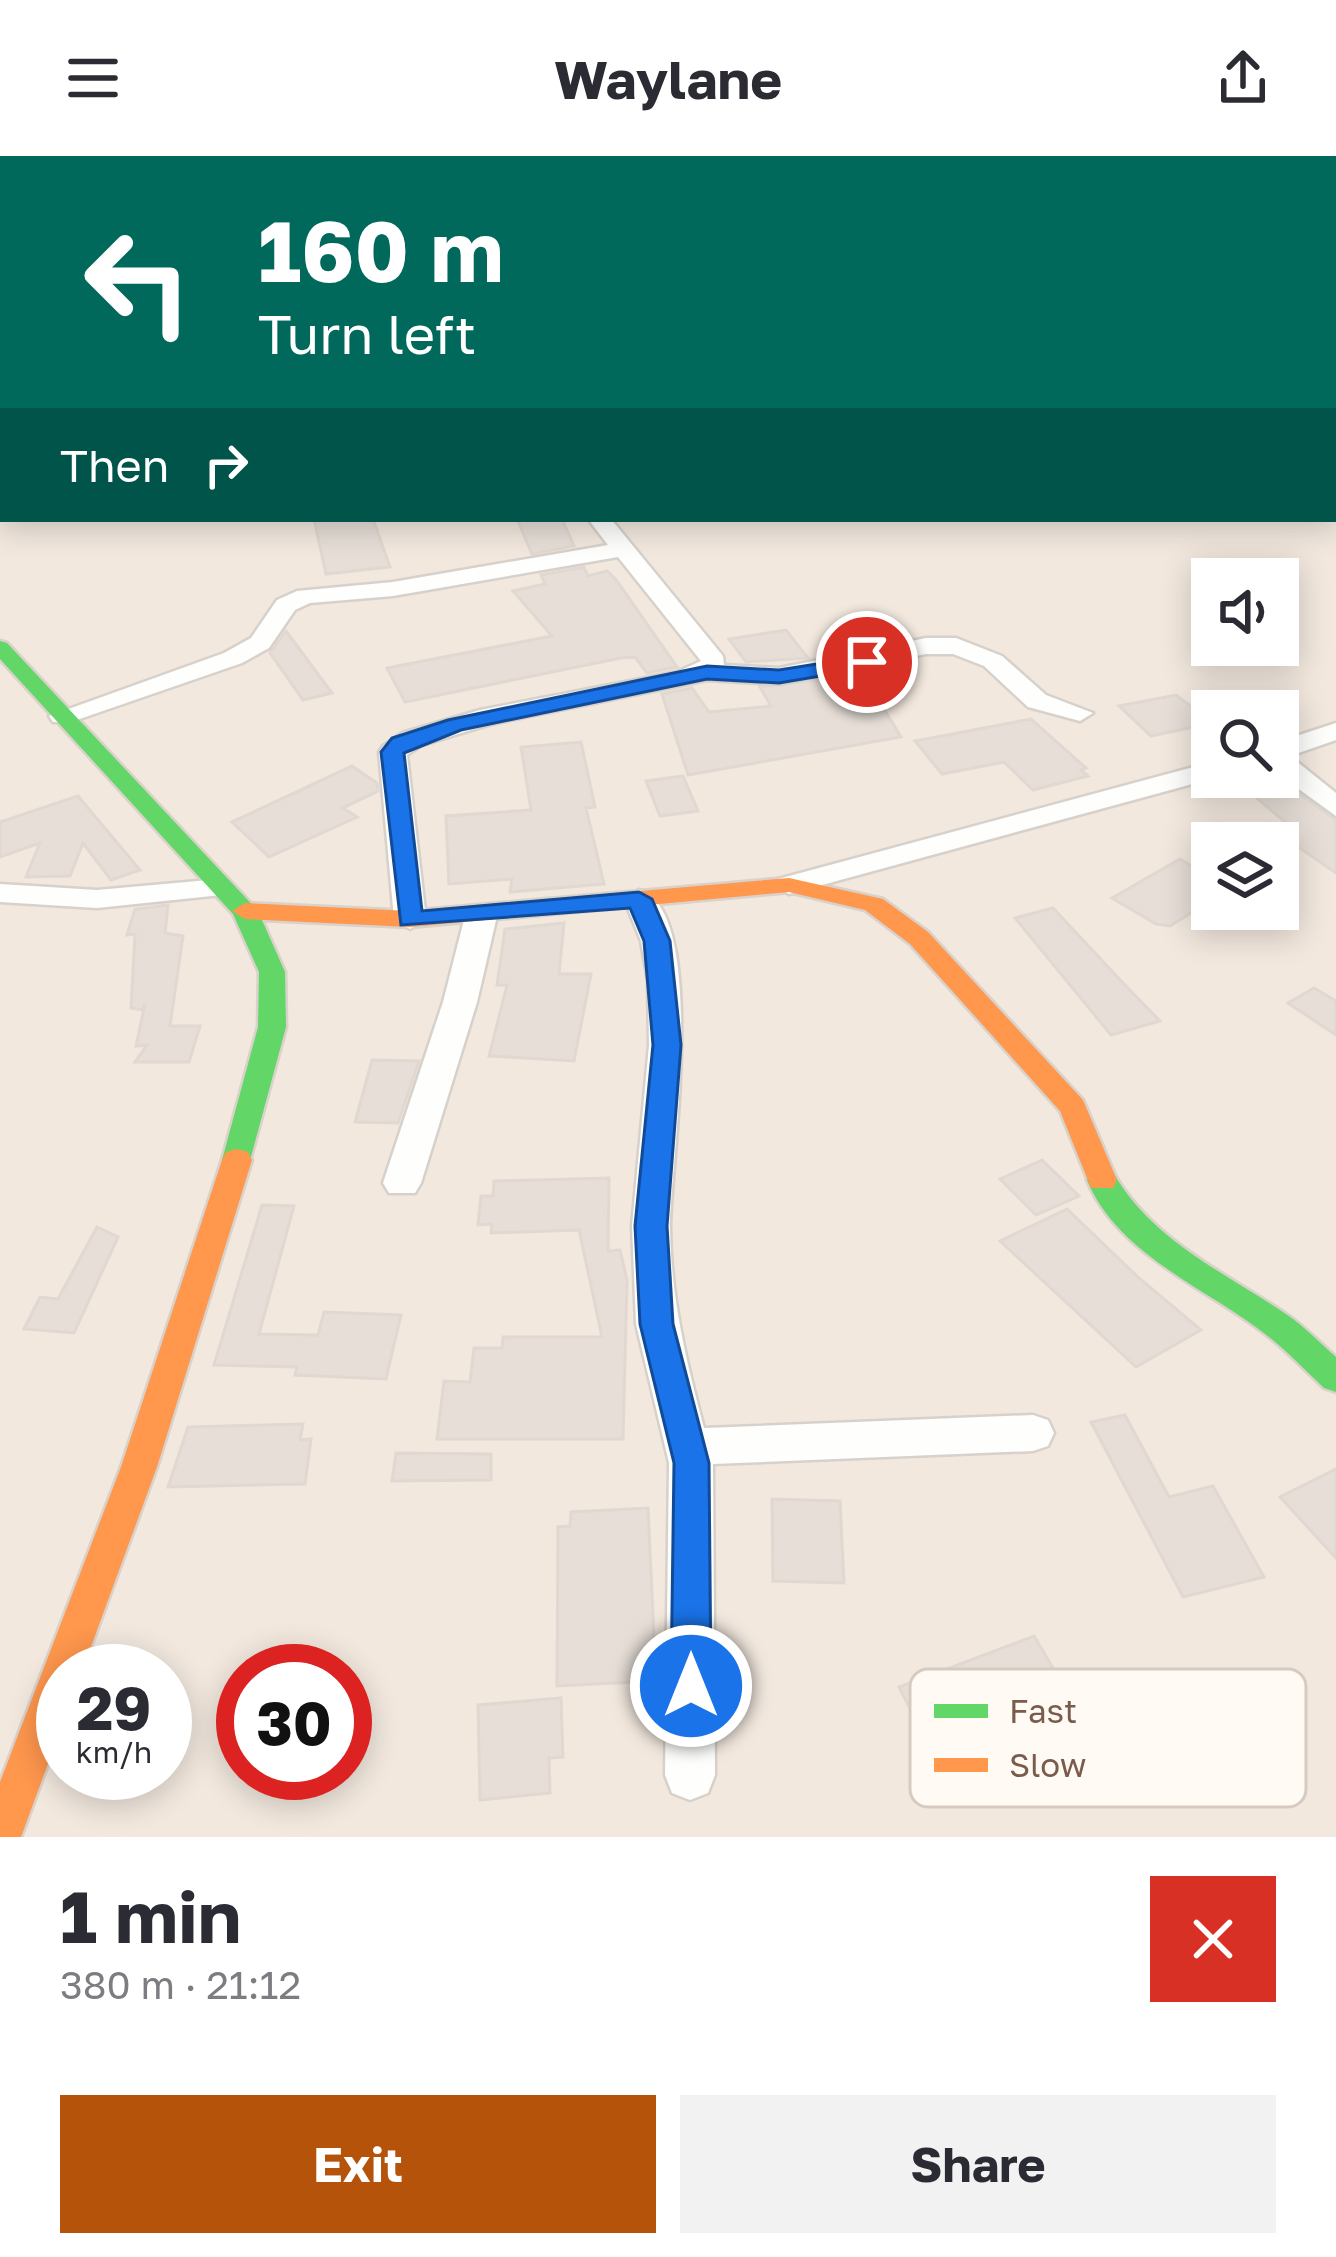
<!DOCTYPE html>
<meta charset="utf-8">
<style>
:root{--surface:#fff;--page:#f2f2f3;--text:#2b2b33;--muted:#7c7c81;--accent:#b45309}
body{margin:0;font-family:"Golos Text",sans-serif;background:var(--page);color:var(--text);height:100vh;display:flex;flex-direction:column;font-size:45px;white-space:nowrap}
*{box-sizing:border-box;margin:0}
p{font-size:39px;color:var(--muted)}
.icon{flex:none;width:66px;height:66px;fill:none;stroke:currentColor;stroke-width:2;stroke-linecap:round;stroke-linejoin:round}
.map{position:relative;height:1681px;overflow:hidden}
.sheet{display:flex;flex-direction:column;background:var(--surface);flex:1}
.sheet>*{flex:none}
.top-card{position:absolute;left:0px;top:0px;width:1338px;height:366px;box-shadow:0 6px 30px #0003;background:#00695c;color:#fff;overflow:hidden}
.controls{position:absolute;left:1191px;top:402px;display:grid;gap:24px}
.controls a{display:grid;place-items:center;width:108px;height:108px;border-radius:0px;background:var(--surface);box-shadow:0 6px 30px #0003;font-size:60px}
.speed{position:absolute;left:36px;top:1488px;display:flex;gap:24px;font-size:60px;font-weight:700;text-align:center}
.speed>*{display:grid;place-content:center;width:156px;height:156px;border-radius:50%;background:var(--surface);box-shadow:0 6px 30px #0003;line-height:1}
.speed small{font-size:30px;font-weight:400}
.speed .limit{border:18px solid #d22;background:#fff;color:#111}
.pin{position:absolute;display:grid;place-items:center;width:102px;height:102px;color:#fff;margin:-51px;border:6px solid #fff;border-radius:50%;box-shadow:0 3px 12px #0007}
.me{position:absolute;width:132px;margin:-66px;rotate:0deg;stroke-linejoin:round;filter:drop-shadow(0 0 9px #0008)}
.turn{display:flex;align-items:center;gap:42px;height:252px;padding:0 60px;font-size:54px}
.turn .icon{width:156px;height:156px;stroke-width:2.5}
.turn b{display:block;font-size:84px;line-height:102px}
.then{display:flex;align-items:center;height:114px;padding:0 60px;background:#0003;gap:24px;font-size:45px}
.round{display:grid;place-items:center;flex:none;width:126px;height:126px;border-radius:0px;background:var(--page)}
.summary{display:flex;align-items:center;justify-content:space-between;height:204px;padding:0 60px}
h1{font-size:72px;font-weight:700;line-height:90px}
.primary-button{display:flex;gap:24px;margin-top:auto;padding:24px 60px}
.primary-button a{flex:1;height:138px;border-radius:0px;background:var(--accent);color:#fff;font-size:48px;font-weight:700;line-height:138px;text-align:center}
.primary-button a+a{background:var(--page);color:var(--text)}
header{display:flex;justify-content:space-between;align-items:center;height:156px;padding:0 60px;background:var(--surface);font-size:54px;font-weight:700}
.map>svg:first-child{display:block}
.residential{fill:#f2e8de;fill-rule:evenodd}
.building{fill:#e6ded7;stroke:#e2d8d2;stroke-width:3}
.lines{fill:none;stroke-linecap:round;stroke-linejoin:round}
.street-casing{stroke:#d7d1cb;stroke-width:5}
.fast-casing{stroke:#d9d2cb;stroke-width:5}
.slow-casing{stroke:#d9d2cb;stroke-width:5}
.street{fill:#fefefd;fill-rule:evenodd}
.fast{fill:#63d668;fill-rule:evenodd}
.slow{fill:#ff974d;fill-rule:evenodd}
.route{fill:#1a73e8;stroke:#114b97;stroke-width:3}
.key{fill:#fffaf3;stroke:#d7cbc1;stroke-width:3}
.key-label{font-size:33px;fill:#7a5c4d}
</style>
<header><svg class="icon" aria-label="menu" viewBox="0 0 24 24"><path d="M4 6h16M4 12h16M4 18h16"/></svg>Waylane<svg class="icon" aria-label="share" viewBox="0 0 24 24"><path d="M12 15V3M7 8l5-5 5 5M5 13v7h14v-7"/></svg></header>
<div class="map">
<svg width="1336" height="1681" viewBox="0 0 1336 1681">
<rect width="100%" height="100%" fill="#f9f5f0"/>
<path class="residential" d="M125,0h1211v1681h-1336v-1514l3,196h1332v-360zM1212,423h66v66h-66zM1212,555h66v66h-66zM1212,687h66v66h-66zM63,1515h102v102h-102zM243,1515h102v102h-102z"/>
<g class="building">
<polygon points="314,363 373,363 390,411 326,418"/>
<polygon points="517,363 562,363 574,390 532,398"/>
<polygon points="584,411 588,420 607,415 617,425 677,511 647,517 635,501 621,502 405,546 387,512 552,480 513,435 545,428 541,419"/>
<polygon points="786,474 808,502 746,506 729,483"/>
<polygon points="286,475 332,537 303,544 270,497"/>
<polygon points="825,523 831,530 867,525 901,581 688,619 662,538 692,532 709,556 771,550 760,531"/>
<polygon points="1176,539 1212,567 1151,580 1119,550"/>
<polygon points="1031,563 1086,612 1081,614 1088,620 1033,634 1004,606 942,618 915,585"/>
<polygon points="581,586 595,651 586,652 604,728 510,736 512,723 449,728 446,660 531,654 521,591"/>
<polygon points="352,610 377,627 378,635 343,652 357,661 269,701 232,666"/>
<polygon points="683,620 698,655 660,660 646,625"/>
<polygon points="1254,621 1275,621 1336,664 1336,717 1278,677 1292,672 1237,625"/>
<polygon points="78,640 140,714 111,724 83,687 70,720 26,721 40,687 0,701 0,666"/>
<polygon points="1180,703 1212,722 1212,770 1191,757 1170,770 1156,768 1112,742"/>
<polygon points="168,749 165,777 183,780 170,870 200,870 189,906 135,906 147,889 136,890 145,848 143,854 131,852 135,778 127,779 135,753"/>
<polygon points="1053,752 1124,828 1160,865 1111,879 1015,762"/>
<polygon points="564,767 559,818 591,818 574,905 489,900 507,829 497,829 505,773"/>
<polygon points="1314,832 1336,845 1336,879 1288,847"/>
<polygon points="372,904 419,905 398,967 355,966"/>
<polygon points="1042,1004 1079,1040 1036,1059 1000,1023"/>
<polygon points="609,1022 608,1095 620,1094 627,1124 623,1283 437,1283 444,1225 470,1226 474,1192 502,1192 503,1181 602,1181 579,1074 491,1077 492,1068 478,1069 481,1040 493,1040 494,1025"/>
<polygon points="262,1049 294,1050 259,1178 318,1179 324,1156 401,1159 386,1223 295,1219 297,1211 214,1209"/>
<polygon points="1067,1053 1139,1122 1201,1174 1136,1211 1000,1085"/>
<polygon points="97,1071 118,1081 74,1177 24,1173 40,1141 58,1143"/>
<polygon points="1125,1259 1169,1341 1213,1330 1264,1421 1183,1441 1091,1266"/>
<polygon points="303,1268 300,1284 311,1283 305,1328 168,1331 188,1271"/>
<polygon points="396,1297 491,1298 491,1324 392,1325"/>
<polygon points="1336,1313 1336,1402 1280,1341"/>
<polygon points="772,1343 840,1345 844,1427 773,1425"/>
<polygon points="648,1352 656,1525 557,1530 558,1371 570,1370 571,1356"/>
<polygon points="1034,1480 1087,1569 1017,1597 1012,1586 942,1615 899,1531"/>
<polygon points="561,1542 563,1601 549,1602 550,1637 480,1644 478,1549"/>
</g>
<g class="lines">
<defs>
<g id="street">
<polygon points="705,0 724,0 726,3 707,3"/>
<polygon points="1031,0 1047,0 1049,3 1033,3"/>
<polygon points="1113,0 1133,0 1135,3 1115,3"/>
<polygon points="1211,0 1231,0 1233,3 1213,3"/>
<polygon points="1324,0 1336,0 1336,7 1335,3"/>
<polygon points="1335,44 1336,45 1336,55 1335,54"/>
<rect x="1335" y="87" width="1" height="10"/>
<rect x="1335" y="143" width="1" height="10"/>
<polygon points="3,188 3,200 0,201 0,189"/>
<polygon points="1335,199 1336,200 1336,212 1335,211"/>
<rect x="0" y="240" width="3" height="12"/>
<polygon points="588,363 611,363 723,500 724,509 779,512 926,482 956,482 1002,500 1046,539 1093,557 1080,565 1028,551 984,510 953,498 926,498 779,528 707,524 491,568 422,589 407,599 426,763 410,773 394,763 379,596 383,590 402,577 480,554 677,516 701,505 618,401 393,440 310,447 295,454 269,492 242,507 71,566 53,566 49,560 224,497 251,482 277,444 297,435 393,426 608,389"/>
<polygon points="1336,567 1336,584 1290,600 1336,637 1336,660 1278,618 1278,586"/>
<polygon points="1212,606 1212,621 1218,621 789,738 774,729 778,723"/>
<polygon points="220,723 235,732 231,738 97,752 0,746 0,728 97,734"/>
<path d="M639,734c71,18 31,280 31,338 1,70 16,133 34,200l329,-13 15,5 6,13 -6,13 -15,5 -320,13 2,311 -7,18 -18,7 -18,-7 -7,-18 4,-312 -33,-139 -4,-98 17,-181 -1,-64 -7,-40 -17,-42z"/>
<polygon points="481,751 497,760 477,846 421,1027 415,1037 389,1037 383,1027 443,846 465,760"/>
</g>
<g id="fast">
<polygon points="0,485 7,487 258,755 285,816 286,871 248,1012 226,1012 222,1004 258,871 259,816 233,758 0,503"/>
<path d="M1102,1013l11,3c38,68 111,100 173,142 18,12 34,29 50,43v35l-12,-4c-18,-17 -36,-36 -55,-51 -58,-47 -151,-81 -182,-157l4,-8z"/>
</g>
<g id="slow">
<polygon points="789,722 883,743 928,776 1083,944 1117,1024 1113,1032 1091,1032 1060,955 910,788 865,754 789,736 410,771 245,763 232,755 245,747 410,755"/>
<polygon points="237,993 248,996 252,1004 157,1311 82,1515 63,1515 63,1567 21,1681 0,1681 0,1626 121,1311 222,1004 226,996"/>
</g>
</defs>
<use href="#street" class="street-casing"/>
<use href="#fast" class="fast-casing"/>
<use href="#slow" class="slow-casing"/>
<use href="#street" class="street"/>
<use href="#fast" class="fast"/>
<use href="#slow" class="slow"/>
</g>
<polygon class="route" points="867,500 874,502 874,511 779,527 707,523 461,574 404,597 422,755 639,736 652,743 670,785 681,889 667,1070 673,1168 709,1307 711,1530 705,1543 691,1549 676,1543 671,1530 674,1307 640,1168 635,1070 653,889 644,785 630,752 401,769 381,596 392,582 448,564 707,510 779,514"/>
<rect x="910" y="1513" width="396" height="138" rx="18" class="key"/>
<rect x="934" y="1548" width="54" height="14" fill="#63d668"/>
<rect x="934" y="1602" width="54" height="14" fill="#ff974d"/>
<g class="key-label">
<text x="1009" y="1567">Fast</text>
<text x="1009" y="1621">Slow</text>
</g>
</svg>
<div class="controls">
<a><svg class="icon" aria-label="sound" viewBox="0 0 24 24"><path d="M4 9h4l5-4v14l-5-4H4zM17 9q2 3 0 6"/></svg></a>
<a><svg class="icon" aria-label="search" viewBox="0 0 24 24"><circle cx="10" cy="10" r="6"/><path d="M15 15l6 6"/></svg></a>
<a><svg class="icon" aria-label="layers" viewBox="0 0 24 24"><path d="M12 4l9 5-9 5-9-5zM3 14l9 5 9-5"/></svg></a>
</div>
<div class="speed"><div>29<small>km/h</small></div><div class="limit">30</div></div>
<div class="pin" style="left:867px;top:506px;background:#d93025"><svg class="icon" aria-label="arrive" viewBox="0 0 24 24"><path d="M6 21V4h12l-3 4 3 4H6"/></svg></div>
<svg class="me" style="left:691px;top:1530px" viewBox="-20 -20 40 40"><circle r="17" fill="#1a73e8" stroke="#fff" stroke-width="3"/><path d="M0-11L8 9 0 5-8 9z" fill="#fff"/></svg>
<div class="top-card">
<div class="turn"><svg class="icon" aria-label="left" viewBox="0 0 24 24"><path d="M17 20v-9H6M10 6l-5 5 5 5"/></svg><div><b>160 m</b>Turn left</div></div>
<div class="then">Then<svg class="icon" aria-label="right" viewBox="0 0 24 24"><path d="M7 20v-9h11M14 6l5 5-5 5"/></svg></div>
</div>
</div>
<section class="sheet">
<div class="summary"><div><h1>1 min</h1><p>380 m · 21:12</p></div><a class="round" style="background:#d93025;color:#fff"><svg class="icon" aria-label="close" viewBox="0 0 24 24"><path d="M6 6l12 12M18 6L6 18"/></svg></a></div>
<div class="primary-button"><a>Exit</a><a>Share</a></div>
</section>
